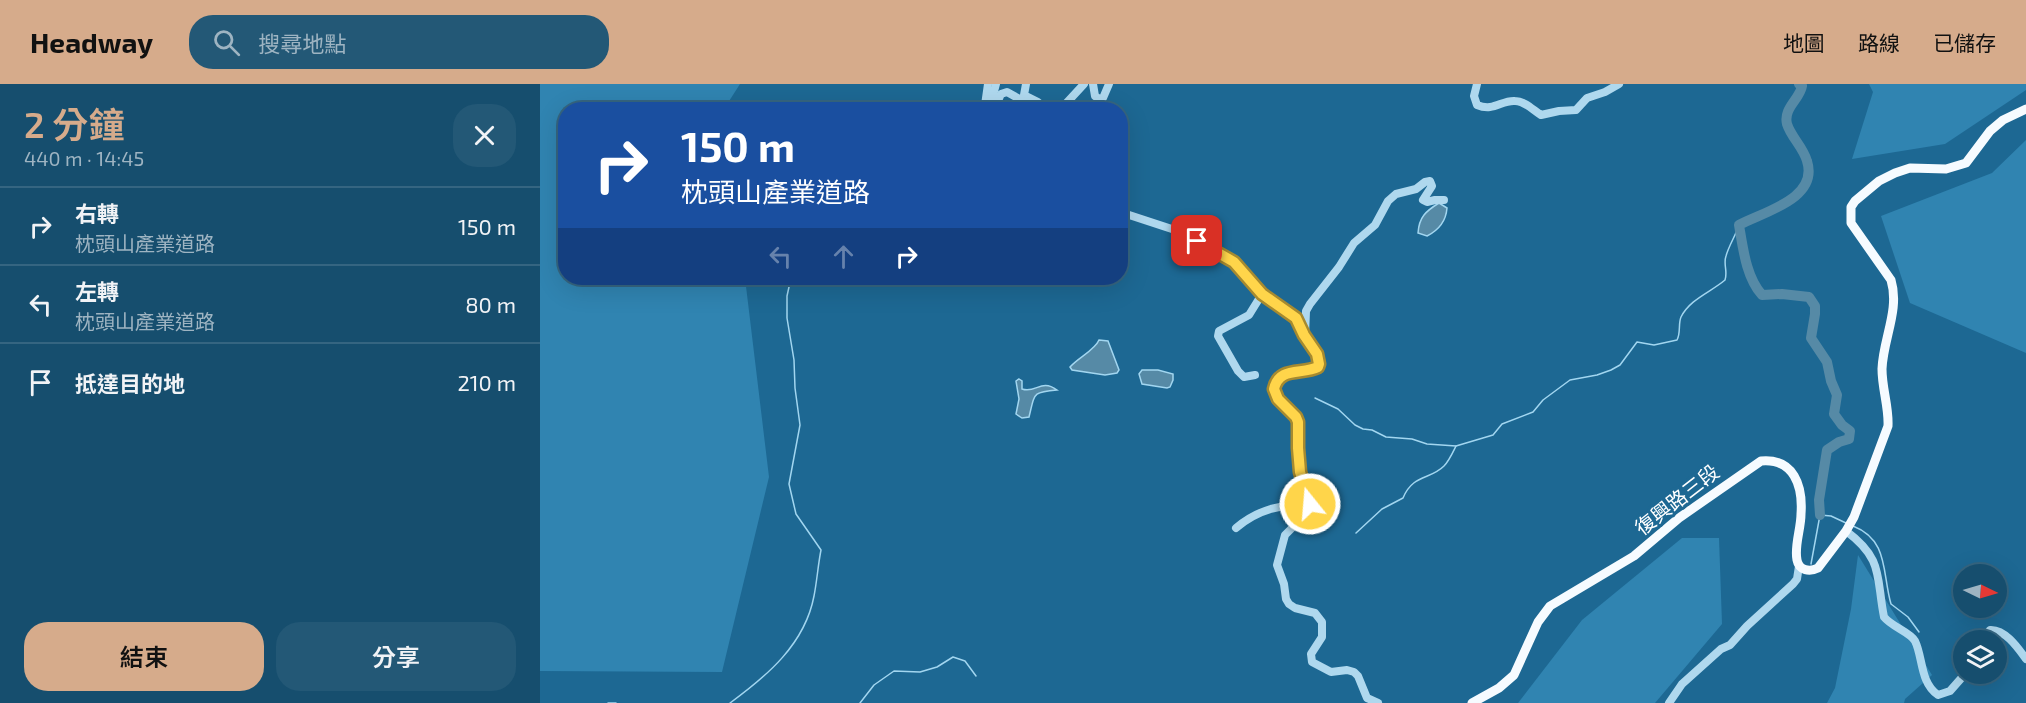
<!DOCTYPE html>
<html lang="zh-TW">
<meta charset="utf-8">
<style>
:root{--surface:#164e6e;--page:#235876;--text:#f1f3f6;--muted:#9eb4c2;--line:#356581;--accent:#d6ab8b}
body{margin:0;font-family:"Exo 2","Noto Sans TC",sans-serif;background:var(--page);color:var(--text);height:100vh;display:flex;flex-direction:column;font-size:22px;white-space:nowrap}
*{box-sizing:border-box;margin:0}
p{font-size:20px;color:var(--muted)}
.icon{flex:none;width:33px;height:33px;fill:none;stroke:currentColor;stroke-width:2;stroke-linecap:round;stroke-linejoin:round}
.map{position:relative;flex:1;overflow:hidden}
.panel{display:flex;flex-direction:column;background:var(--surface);width:540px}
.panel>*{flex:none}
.hud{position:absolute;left:18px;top:18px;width:570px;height:183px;border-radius:24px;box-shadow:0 6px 24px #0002,0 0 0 2px var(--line);background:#1a4fa0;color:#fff;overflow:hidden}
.needle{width:39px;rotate:95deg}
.tools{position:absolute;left:1413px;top:480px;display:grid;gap:12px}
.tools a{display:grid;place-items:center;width:54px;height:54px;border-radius:50%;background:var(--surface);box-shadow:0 6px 24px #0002,0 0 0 2px var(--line);font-size:30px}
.pin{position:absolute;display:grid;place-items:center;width:51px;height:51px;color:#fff;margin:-26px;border-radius:12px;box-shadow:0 3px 9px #0006}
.me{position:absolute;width:66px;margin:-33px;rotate:343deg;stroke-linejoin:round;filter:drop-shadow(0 0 4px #0008)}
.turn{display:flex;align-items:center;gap:21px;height:126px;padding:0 24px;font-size:27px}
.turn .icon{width:78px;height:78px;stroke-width:2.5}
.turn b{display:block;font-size:42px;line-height:51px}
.lanes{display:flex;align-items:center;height:57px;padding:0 24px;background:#0003;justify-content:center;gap:30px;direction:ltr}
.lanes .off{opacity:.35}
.round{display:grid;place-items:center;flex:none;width:63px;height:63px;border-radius:24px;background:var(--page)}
.summary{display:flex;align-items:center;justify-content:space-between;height:102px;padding:0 24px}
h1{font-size:36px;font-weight:600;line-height:45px;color:var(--accent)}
.primary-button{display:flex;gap:12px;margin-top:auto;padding:12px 24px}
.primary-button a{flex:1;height:69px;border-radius:24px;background:var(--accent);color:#111;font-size:24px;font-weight:600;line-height:69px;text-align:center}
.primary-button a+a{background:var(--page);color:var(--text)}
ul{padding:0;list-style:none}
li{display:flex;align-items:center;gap:18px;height:78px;padding:0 24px;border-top:2px solid var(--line)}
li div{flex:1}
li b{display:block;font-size:22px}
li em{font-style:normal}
header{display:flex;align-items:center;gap:36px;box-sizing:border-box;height:84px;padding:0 30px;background:var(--accent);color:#111}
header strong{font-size:28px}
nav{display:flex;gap:33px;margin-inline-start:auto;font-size:21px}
.search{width:420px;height:54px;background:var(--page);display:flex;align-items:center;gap:15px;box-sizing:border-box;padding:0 21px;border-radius:24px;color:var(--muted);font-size:22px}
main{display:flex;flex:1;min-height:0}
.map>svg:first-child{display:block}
.green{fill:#3084b1}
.water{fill:#568aa6;stroke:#a2d6f0;stroke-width:1.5}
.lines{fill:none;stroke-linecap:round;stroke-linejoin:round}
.stream{stroke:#a2d6f0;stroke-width:1.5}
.river{stroke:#568aa6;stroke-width:10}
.minor{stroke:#afd8ee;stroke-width:8}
.major{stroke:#f6fbff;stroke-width:9}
.route-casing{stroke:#a68a30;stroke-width:15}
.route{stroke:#ffd54a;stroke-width:10}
.labels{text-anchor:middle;stroke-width:6;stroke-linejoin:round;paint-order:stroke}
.street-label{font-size:20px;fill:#fff;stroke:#1d6893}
</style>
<header>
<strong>Headway</strong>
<div class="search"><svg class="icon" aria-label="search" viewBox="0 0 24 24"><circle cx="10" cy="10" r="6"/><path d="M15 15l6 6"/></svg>搜尋地點</div>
<nav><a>地圖</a><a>路線</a><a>已儲存</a></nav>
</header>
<main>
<section class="panel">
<div class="summary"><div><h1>2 分鐘</h1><p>440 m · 14:45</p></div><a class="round"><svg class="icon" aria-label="close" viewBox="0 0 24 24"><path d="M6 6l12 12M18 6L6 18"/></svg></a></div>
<ul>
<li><svg class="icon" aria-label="right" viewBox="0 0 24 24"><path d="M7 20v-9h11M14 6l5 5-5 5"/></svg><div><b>右轉</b><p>枕頭山產業道路</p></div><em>150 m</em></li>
<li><svg class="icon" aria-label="left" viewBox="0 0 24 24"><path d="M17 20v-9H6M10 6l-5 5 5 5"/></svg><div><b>左轉</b><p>枕頭山產業道路</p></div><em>80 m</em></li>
<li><svg class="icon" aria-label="arrive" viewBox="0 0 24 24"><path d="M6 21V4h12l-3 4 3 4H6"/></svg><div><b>抵達目的地</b></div><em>210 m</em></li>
</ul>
<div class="primary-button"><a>結束</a><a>分享</a></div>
</section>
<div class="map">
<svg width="1486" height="619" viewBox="0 0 1486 619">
<rect width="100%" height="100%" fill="#1d6893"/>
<g class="green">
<polygon points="0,0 200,0 184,25 26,26 26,194 205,194 229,393 182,588 0,587"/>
<polygon points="1329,0 1486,0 1486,6 1405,60 1312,75 1333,8"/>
<polygon points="1486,56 1486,269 1370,219 1341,132 1452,89"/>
<polygon points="1142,454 1179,454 1182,540 1115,619 978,619 1042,536"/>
<polygon points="1318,471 1392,591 1365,615 1364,619 1287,619 1295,604 1311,525"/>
</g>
<g class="water">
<path d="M899,119l8,5c-1,13 -8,22 -20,28l-9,-3c1,-16 8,-22 21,-30z"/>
<path d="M559,256l9,1 11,29 -2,3 -12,2 -33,-5 -2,-3c9,-10 25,-17 29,-27z"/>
<polygon points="602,286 618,286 633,290 633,296 630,303 627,304 602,300 599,290"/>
<path d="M479,295l3,2v8c14,5 19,-11 35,1 -25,2 -22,3 -28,27l-7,1 -6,-4 3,-15 -3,-18z"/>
</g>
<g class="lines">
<g class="stream">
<path d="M775,314l23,11 17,16 8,4 9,1 14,7 26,2 15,5 29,2 37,-11 9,-11 31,-12 10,-12 27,-20 27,-5 14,-5 9,-5 17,-23 17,3 23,-5c4,-7 1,-16 4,-23 9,-18 30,-25 44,-37 3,-9 -2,-16 1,-24 3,-11 10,-21 13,-31"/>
<path d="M1313,442c36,14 29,47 38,78l17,13 11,15"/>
<path d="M816,449l26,-24 21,-11c10,-24 27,-18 41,-32 5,-5 9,-14 12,-20"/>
<polyline points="1271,480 1280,431 1291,432 1306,439"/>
<polyline points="68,619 76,619"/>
<path d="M190,619c37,-27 75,-59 84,-107 3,-15 4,-31 7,-46l-25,-36 -7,-30 11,-59 -5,-37 -1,-28 -7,-42v-22l4,-18"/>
<polyline points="320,619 334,601 354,587 380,588 397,583 413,573 425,577 436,592"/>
</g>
<path class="river" d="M1259,0l3,2c-2,13 -19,22 -15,38 4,13 16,23 20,37 12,38 -44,51 -68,64 4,23 7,52 23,70l20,-1 27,3 6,9v8l-4,24 16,24 4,19 6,14 -3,19 8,11 8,6 -1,8 -10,3 -12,8 -8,50 1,15"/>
<g class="minor">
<polyline points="486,0 484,11 498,18"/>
<polyline points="553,0 555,12 559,15 563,14 569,0"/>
<path d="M937,0l-3,12 3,9c17,7 24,-5 38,-4 10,0 18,9 26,14l18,-4 17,-1 11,-12 18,-6 14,-8"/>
<polyline points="445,21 448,0"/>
<polyline points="449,26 456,0"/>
<polyline points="454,26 461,10 467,8 485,18 501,21 509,26"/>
<polyline points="520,26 544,0"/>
<polyline points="580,128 641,148 694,178 722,210 756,234 763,251 777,270 779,280 778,283 749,288 738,295 735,300 735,310 738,315 756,333 758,337 758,364 760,388 770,420 766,430 745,451 737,481 744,500 746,515 749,520 755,524 775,529 782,538 782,553 771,570 772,578 791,588 807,586 814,588 818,592 827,614 838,619"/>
<polyline points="765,251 766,227 770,220 799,183 814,159 835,141 848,117 856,110 876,105 885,98 890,97 892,102 883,116 887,118 895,116 904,116"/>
<polyline points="715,291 704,293 698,287 678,252 679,247 709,231 722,210"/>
<path d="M696,444c20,-17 48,-27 74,-20"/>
<path d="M1306,447c38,28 30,46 38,86 8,10 26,15 31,24 8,16 5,42 23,54l12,-4 15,-17"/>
<path d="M1442,556l8,-10c15,-1 28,18 36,29"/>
<polyline points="1129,619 1142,600 1181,565 1190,561 1207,542 1253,500 1257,495 1259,482"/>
</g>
<path class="major" d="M932,619l27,-15 15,-13 24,-53 12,-16 84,-50 45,-38 82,-57c33,-3 42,25 40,53 0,15 -7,32 -4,46 2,11 13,12 21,8l28,-37 8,-14 34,-91c1,-19 -6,-37 -6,-57 1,-30 18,-59 9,-89l-40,-57v-16l4,-6 24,-20 16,-8 15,-5 36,1 20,-6 24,-32 13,-11 23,-11"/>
</g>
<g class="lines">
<defs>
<path id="route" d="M657,157l37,21 28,32 34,24 8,17 13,19 2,10 -1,3c-16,8 -39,-1 -44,22l4,10 18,18 2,5v26l2,24 10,32"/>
</defs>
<use href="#route" class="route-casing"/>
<use href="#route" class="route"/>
</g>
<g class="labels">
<g class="street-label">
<text transform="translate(1137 416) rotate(-38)" y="7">復興路三段</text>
</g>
</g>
</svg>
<div class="tools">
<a><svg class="needle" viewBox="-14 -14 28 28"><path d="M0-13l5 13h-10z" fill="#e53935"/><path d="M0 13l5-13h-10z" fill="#9eb4c2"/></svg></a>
<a><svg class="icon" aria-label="layers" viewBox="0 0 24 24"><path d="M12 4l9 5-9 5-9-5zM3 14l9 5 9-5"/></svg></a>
</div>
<div class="pin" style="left:657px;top:157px;background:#d93025"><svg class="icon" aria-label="arrive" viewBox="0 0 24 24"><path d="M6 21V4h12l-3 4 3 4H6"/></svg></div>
<svg class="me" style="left:770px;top:420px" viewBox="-20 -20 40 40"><circle r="17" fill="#ffd54a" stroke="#fff" stroke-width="3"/><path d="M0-11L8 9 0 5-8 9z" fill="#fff"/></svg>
<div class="hud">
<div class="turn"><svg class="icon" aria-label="right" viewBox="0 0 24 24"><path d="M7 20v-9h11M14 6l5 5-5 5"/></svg><div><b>150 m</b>枕頭山產業道路</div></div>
<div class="lanes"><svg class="icon off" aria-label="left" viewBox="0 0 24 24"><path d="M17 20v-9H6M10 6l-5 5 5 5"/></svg><svg class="icon off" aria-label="ahead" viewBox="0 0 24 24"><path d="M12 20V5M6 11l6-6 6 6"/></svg><svg class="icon" aria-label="right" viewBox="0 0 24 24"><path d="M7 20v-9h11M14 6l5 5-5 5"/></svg></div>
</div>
</div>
</main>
